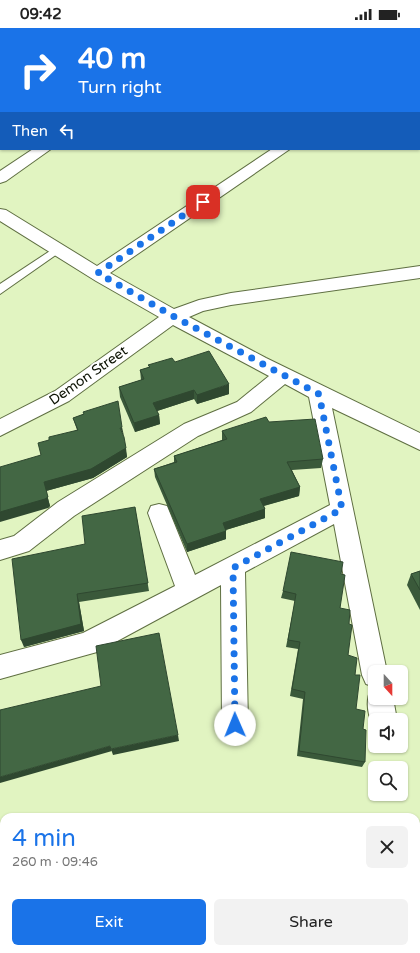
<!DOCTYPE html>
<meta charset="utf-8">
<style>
:root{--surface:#fff;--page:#f2f2f2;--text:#222;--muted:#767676;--accent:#1a73e8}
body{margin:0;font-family:"Varela Round",sans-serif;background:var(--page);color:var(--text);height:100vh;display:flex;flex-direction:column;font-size:15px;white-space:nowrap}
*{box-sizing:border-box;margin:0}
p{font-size:13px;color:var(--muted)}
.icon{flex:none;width:22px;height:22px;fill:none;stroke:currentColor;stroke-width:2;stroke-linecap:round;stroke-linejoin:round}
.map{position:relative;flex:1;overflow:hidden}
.sheet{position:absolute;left:0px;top:785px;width:420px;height:140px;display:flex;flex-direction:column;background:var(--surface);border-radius:12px 12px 0 0;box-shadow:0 1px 3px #0004}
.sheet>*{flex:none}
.banner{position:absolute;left:0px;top:0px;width:420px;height:122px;box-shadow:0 1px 3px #0004;background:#1a73e8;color:#fff;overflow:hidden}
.needle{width:26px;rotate:159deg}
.fabs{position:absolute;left:368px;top:637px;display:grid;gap:8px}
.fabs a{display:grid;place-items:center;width:40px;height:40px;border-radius:6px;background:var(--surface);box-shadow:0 1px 3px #0004;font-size:20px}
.pin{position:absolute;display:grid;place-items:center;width:34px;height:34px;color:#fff;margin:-17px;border-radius:8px;box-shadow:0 2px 6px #0006}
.me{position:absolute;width:44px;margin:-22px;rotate:359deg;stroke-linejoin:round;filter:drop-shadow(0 0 3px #0008)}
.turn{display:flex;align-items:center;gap:14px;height:84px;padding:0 12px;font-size:18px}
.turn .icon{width:52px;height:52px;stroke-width:2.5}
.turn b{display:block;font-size:28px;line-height:34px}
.then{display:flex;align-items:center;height:38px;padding:0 12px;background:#0003;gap:8px;font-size:15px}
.round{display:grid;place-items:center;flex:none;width:42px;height:42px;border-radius:6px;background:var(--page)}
.summary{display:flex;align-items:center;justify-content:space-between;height:68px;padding:0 12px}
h1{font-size:24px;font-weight:600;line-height:30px;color:var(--accent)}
.cta{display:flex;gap:8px;margin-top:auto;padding:8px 12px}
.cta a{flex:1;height:46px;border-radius:6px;background:var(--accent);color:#fff;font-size:16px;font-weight:600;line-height:46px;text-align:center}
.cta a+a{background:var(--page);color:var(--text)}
.status{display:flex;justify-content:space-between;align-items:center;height:28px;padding:0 20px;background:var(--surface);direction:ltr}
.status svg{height:11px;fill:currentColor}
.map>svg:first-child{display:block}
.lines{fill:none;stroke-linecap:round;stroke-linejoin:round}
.lane-casing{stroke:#5f6f42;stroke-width:2}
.street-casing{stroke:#5f6f42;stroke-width:2}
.lane{fill:#fff;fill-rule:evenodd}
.street{fill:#fff;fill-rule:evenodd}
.wall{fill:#3a593a}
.shaded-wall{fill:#2f4830}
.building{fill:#436744;stroke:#2f4830}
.route{stroke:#1a73e8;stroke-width:7;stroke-dasharray:0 12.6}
.labels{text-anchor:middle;stroke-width:4;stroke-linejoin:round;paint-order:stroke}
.street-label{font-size:14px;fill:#0b1102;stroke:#fff}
</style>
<div class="status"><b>09:42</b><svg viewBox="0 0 49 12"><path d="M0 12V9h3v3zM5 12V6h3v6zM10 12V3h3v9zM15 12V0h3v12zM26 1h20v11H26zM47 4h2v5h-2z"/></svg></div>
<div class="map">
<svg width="420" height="925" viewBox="0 0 420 925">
<rect width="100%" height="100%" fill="#e1f4c1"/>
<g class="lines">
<defs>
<polygon id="lane" points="56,219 61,222 60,224 0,266 0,256"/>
<g id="street">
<polygon points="215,0 228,0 215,1"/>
<polygon points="419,24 420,24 419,33"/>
<polygon points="33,121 51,121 6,153 0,155 0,143"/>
<path d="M272,121h18l-180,124 64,36 25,-9 32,-7 189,-27v12l-189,27 -28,6 -14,6 77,41 154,75v17l-88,-42 55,264h-12v26h18l4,22h-22v10c-7,-13 -10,-28 -4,-41l4,-2 -9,-3 -4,-9 -28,-151 -89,48 3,153 -4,9 -9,4 -9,-4 -4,-9 -1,-140 -124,67 -97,27v-24l83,-22 92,-47 -27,-73 3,-7 8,-2 8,2 28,69 135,-70 -21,-108 -24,-13 -34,28 -53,24 -124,80 -45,35 -29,9v-20l14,-4 44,-34 126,-78 53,-22 32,-26 -96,-51 -104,76 -69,35v-17l55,-28 104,-74 -63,-36 -96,-60v-12l6,1 91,56z"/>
<polygon points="39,921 75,921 73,925 37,925"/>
</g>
</defs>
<use href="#lane" class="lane-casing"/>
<use href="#street" class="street-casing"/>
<use href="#lane" class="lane"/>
<use href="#street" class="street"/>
</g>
<g class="wall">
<polygon points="175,334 229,366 197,376 194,371 157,383 159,387 160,396 135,404 120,369 119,359 141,352 140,342 149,339 148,337"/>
<polygon points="83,384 123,408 127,429 93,450 46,463 50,478 48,480 41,427 49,412 77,402 73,390 84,386"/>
<polygon points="269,394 323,431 321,440 292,442 300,459 299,468 264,478 265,481 265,490 226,502 226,511 187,524 155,449 154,441 174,434 174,428 222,412 222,403"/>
<polygon points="135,479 149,563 79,574 84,603 24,619 85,516"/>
<polygon points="420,543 420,582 407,557 411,546"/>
<polygon points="341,546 340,580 349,596 348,627 355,647 356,681 363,701 365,734 362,739 297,728 303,671 290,668 298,621 286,619 295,573 281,570 283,563"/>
<polygon points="245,921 321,921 324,925 248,925"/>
<polygon points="399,921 407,921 410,925 395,925"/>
</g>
<g class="shaded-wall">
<polygon points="229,356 229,366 197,376 197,367"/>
<polygon points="194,362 194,371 154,384 153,375"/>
<polygon points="159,387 160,396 135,404 134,395"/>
<polygon points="122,399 124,408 120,400"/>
<polygon points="126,420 127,429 93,450 46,463 50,478 48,480 0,494 0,484 44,454"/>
<polygon points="300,459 299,468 259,479 260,471"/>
<polygon points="265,481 265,490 222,503 223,495"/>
<polygon points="226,503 226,511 187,524 187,516"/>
<polygon points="77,566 79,574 84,603 24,619 21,612"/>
<polygon points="178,707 179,713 113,727 111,721"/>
<polygon points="110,718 112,723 0,755 0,749"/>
<polygon points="0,814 4,825 4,835 0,823"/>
<polygon points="4,845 4,851 3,851 4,854 4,864 0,853 0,847"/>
<polygon points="4,900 4,905 0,908 0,903"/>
<polygon points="167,921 168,924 167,925 163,925"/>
</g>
<g class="building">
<polygon points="209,323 229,356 197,367 194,362 153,375 159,387 134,395 119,359 144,351 140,342 150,339 148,337 172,330 175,334"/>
<polygon points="118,373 122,399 120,400 124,409 126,420 91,441 44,454 48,469 45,471 0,484 0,439 41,427 38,415 49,412 49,409 78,402 73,390 84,386 83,384"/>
<polygon points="266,389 269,394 315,391 323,431 287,434 300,459 260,471 265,481 223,495 226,503 187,516 154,441 177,434 174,428 227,411 222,403"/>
<polygon points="135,479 148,555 77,566 81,596 21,612 12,531 85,516 82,488"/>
<polygon points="291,524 343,534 341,546 345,547 340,580 350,582 349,596 352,597 348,627 357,630 355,647 360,647 356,681 365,683 363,701 366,702 365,734 299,723 305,664 292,661 300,614 288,612 296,566 283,563"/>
<polygon points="420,543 420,562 411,546"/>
<polygon points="159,605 178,707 111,721 110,718 0,749 0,682 101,658 96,618"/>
<polygon points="0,823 4,835 4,845 0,847"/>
<polygon points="0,853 4,864 4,900 0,903"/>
<polygon points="101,921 167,921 167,922 163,925 103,925"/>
<polygon points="247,921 321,921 324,925 250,925"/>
<polygon points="340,921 391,921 394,925 337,925"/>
<polygon points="402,921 407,921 410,925 398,925"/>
</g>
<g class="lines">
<polyline class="route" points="203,174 98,245 173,288 319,366 342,481 233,540 235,697"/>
</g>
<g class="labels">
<g class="street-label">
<text transform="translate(88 347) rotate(-35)" y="5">Demon Street</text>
</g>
</g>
</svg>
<div class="fabs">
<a><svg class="needle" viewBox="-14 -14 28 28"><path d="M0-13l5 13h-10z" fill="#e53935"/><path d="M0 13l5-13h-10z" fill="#767676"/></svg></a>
<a><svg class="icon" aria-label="sound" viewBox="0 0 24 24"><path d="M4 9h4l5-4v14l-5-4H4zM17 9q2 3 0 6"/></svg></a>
<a><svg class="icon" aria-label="search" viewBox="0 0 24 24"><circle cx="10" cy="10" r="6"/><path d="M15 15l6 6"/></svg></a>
</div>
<div class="pin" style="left:203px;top:174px;background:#d93025"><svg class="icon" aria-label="arrive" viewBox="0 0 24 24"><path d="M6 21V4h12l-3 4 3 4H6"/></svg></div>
<svg class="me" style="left:235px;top:697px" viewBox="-20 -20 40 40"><circle r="19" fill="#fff"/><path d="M0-13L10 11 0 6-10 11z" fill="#1a73e8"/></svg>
<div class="banner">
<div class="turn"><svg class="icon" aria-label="right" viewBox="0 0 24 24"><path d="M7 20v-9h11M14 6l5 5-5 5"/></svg><div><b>40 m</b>Turn right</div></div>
<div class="then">Then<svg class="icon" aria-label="left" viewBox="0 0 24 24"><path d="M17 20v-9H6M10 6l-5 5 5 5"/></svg></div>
</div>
<section class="sheet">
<div class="summary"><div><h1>4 min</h1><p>260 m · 09:46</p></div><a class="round"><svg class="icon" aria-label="close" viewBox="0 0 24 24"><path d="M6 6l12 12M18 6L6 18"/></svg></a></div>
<div class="cta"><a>Exit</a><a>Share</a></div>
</section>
</div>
